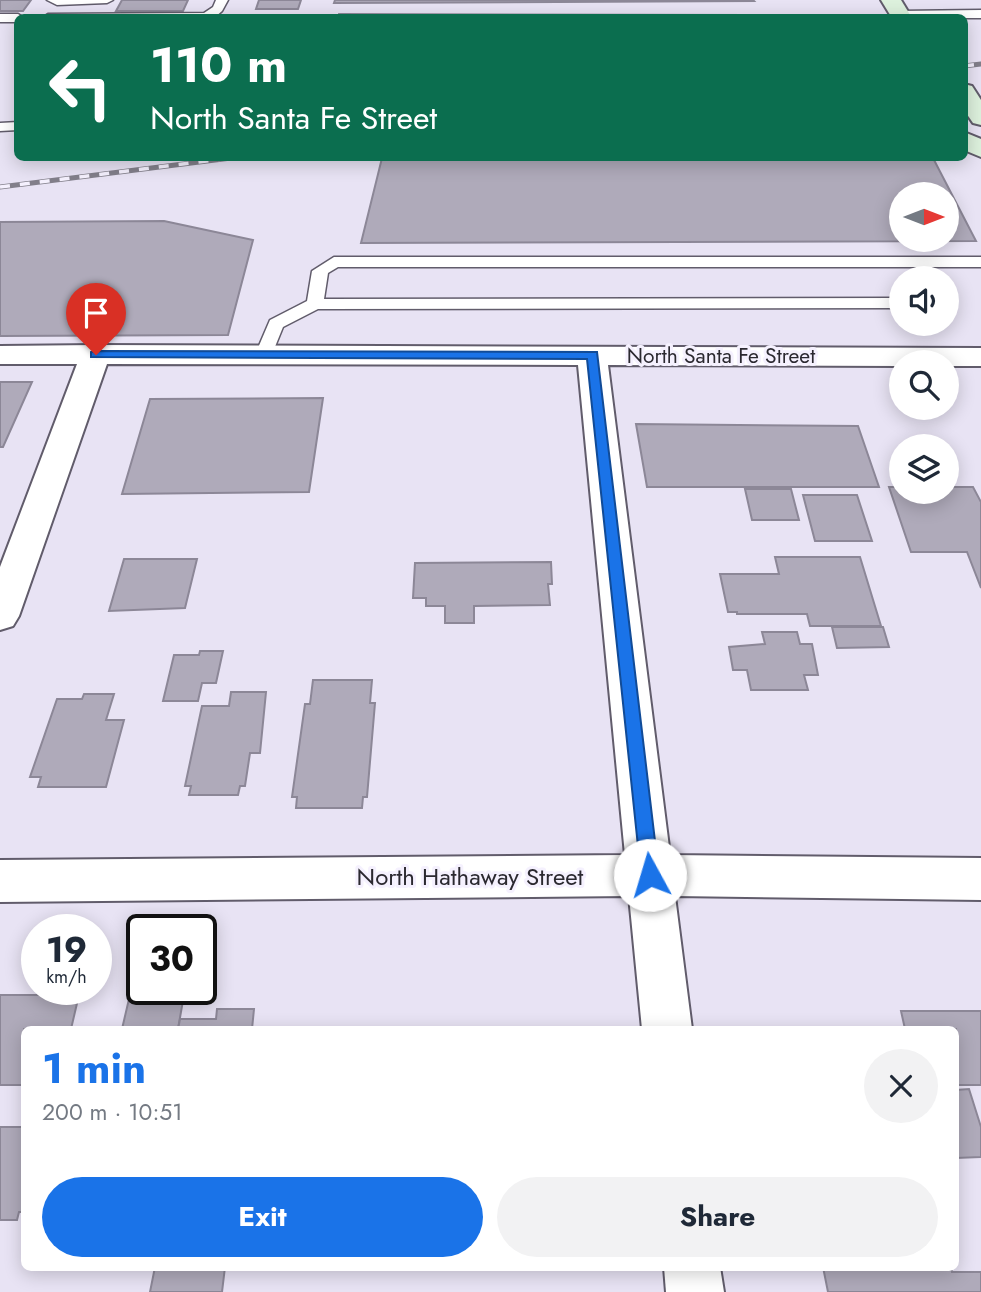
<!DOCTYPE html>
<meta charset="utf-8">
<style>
:root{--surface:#fff;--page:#f2f2f3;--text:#1f2937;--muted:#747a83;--accent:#1a73e8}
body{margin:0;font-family:Jost,sans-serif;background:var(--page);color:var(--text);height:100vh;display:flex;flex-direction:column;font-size:26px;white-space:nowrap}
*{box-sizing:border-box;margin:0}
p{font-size:23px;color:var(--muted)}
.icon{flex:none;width:38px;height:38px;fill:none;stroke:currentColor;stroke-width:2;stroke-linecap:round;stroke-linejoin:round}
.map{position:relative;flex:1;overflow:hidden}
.drawer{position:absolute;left:21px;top:1026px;width:938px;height:245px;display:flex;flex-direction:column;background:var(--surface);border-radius:10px;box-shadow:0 4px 18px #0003}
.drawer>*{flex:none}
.guide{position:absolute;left:14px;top:14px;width:954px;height:147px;border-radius:10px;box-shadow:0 4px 18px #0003;background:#0b6e4f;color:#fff;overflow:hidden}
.needle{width:46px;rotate:90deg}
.fabs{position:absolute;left:889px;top:182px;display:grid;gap:14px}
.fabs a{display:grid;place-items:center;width:70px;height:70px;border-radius:50%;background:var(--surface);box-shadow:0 4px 18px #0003;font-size:35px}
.speed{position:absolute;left:21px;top:914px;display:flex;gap:14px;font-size:35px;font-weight:700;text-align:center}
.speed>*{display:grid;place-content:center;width:91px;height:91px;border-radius:50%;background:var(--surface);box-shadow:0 4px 18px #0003;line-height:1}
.speed small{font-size:18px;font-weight:400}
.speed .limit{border:4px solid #111;border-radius:10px;background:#fff;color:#111}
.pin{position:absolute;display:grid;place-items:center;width:60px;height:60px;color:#fff;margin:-72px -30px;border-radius:50% 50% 50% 0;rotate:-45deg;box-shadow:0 0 7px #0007}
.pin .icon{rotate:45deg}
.me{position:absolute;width:77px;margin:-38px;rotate:354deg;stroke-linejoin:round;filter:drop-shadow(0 0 5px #0008)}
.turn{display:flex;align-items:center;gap:24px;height:147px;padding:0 21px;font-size:32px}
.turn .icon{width:91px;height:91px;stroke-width:2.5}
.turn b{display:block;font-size:49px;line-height:60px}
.round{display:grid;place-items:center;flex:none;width:74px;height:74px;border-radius:37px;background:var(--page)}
.summary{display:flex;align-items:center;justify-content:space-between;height:119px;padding:0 21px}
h1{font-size:42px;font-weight:700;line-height:52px;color:var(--accent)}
.cta{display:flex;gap:14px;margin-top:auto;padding:14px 21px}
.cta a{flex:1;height:80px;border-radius:42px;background:var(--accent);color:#fff;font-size:28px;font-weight:700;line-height:80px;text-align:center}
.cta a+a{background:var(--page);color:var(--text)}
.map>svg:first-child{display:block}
.building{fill:#afaaba;stroke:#8c8797;stroke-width:2;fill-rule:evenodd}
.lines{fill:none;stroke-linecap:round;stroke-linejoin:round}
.lane-casing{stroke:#615c6b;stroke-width:3}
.street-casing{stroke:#615c6b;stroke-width:4}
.secondary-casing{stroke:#615c6b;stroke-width:4}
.lane{fill:#fff;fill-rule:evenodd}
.street{fill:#fff;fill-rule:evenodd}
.secondary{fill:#ddf1dd;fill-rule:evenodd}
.rail-casing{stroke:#827f8a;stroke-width:5}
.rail{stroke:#f5f1fe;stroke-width:3.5;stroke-dasharray:10;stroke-linecap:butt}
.route{fill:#1a73e8;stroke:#114b97;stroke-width:2}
.labels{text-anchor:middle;stroke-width:6;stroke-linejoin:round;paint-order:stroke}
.far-street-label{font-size:21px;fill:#2b2930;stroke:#f5f1fe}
.street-label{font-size:24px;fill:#2b2930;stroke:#f5f1fe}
</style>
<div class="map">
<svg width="981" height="1292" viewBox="0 0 981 1292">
<rect width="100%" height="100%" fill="#e8e3f4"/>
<g class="building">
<polygon points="0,0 31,0 23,11 0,11"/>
<polygon points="122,0 188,0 183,11 116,11"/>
<polygon points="259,0 301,0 298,9 256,9"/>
<polygon points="335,0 753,0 754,1 334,3"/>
<polygon points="339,14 749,15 750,18 338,18"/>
<path d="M382,158h551l43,83 -615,2zM901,194h46v46h-46z"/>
<polygon points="164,221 253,240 228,335 0,336 0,222"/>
<polygon points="0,382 32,382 3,447 0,447"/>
<polygon points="323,398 309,492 122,494 150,399"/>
<polygon points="636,424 858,426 879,487 647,487"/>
<polygon points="889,487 901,487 901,492 947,492 947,487 973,487 981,502 981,588 967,552 911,552"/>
<polygon points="745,489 791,489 799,520 752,520"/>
<polygon points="803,495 857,495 872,541 815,541"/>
<polygon points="775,557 860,557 881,626 810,626 807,614 737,614 737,612 728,612 720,574 779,574"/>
<polygon points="124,559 197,559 185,608 109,611"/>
<polygon points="551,562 552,584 548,584 550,605 474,606 474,623 445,623 445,606 426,606 426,598 413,598 415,563"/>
<polygon points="832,627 883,627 889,647 837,648"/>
<polygon points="762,632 797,632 800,644 812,644 818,675 804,675 808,690 751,690 747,670 733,670 729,647 765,644"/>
<polygon points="200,651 223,651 216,683 202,683 198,701 163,701 174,655 199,655"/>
<polygon points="313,680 372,680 370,703 375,703 367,797 363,797 362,808 296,808 297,797 292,797 305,704 310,704"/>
<polygon points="231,692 266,692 260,753 250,753 245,786 240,786 238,795 189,795 191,786 185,786 202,706 229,706"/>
<polygon points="84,694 114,694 106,720 124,720 106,787 38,787 41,777 30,777 57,699 82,699"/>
<polygon points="142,957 142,989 185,989 178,1029 122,1029 136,969 139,969"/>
<polygon points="0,995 59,995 57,1000 78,999 71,1029 24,1029 24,1085 0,1085"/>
<polygon points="217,1009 254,1009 252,1029 178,1029 180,1019 216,1019"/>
<polygon points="901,1011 981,1011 981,1085 956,1085 956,1029 905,1029"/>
<polygon points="969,1089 981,1127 981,1157 956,1158 956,1090"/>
<polygon points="0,1127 24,1127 24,1212 19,1212 17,1220 0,1220"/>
<polygon points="155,1267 225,1267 222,1292 150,1292"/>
<polygon points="823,1267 951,1267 952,1272 981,1272 981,1292 828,1292"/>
</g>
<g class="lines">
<defs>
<g id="lane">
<polygon points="47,0 113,0 107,3 57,5"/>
<polygon points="216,0 228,0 222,11 214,18 42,18 48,14 204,13 213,7"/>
<polygon points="981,10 981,18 896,18 894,15 900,11"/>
<polygon points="0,14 18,14 24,18 18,18 18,22 0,22"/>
<polygon points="18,122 18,130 0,131 0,123"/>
<polygon points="334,257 981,257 981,267 338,267 328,273 324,299 901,298 901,308 318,309 283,327 270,359 258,359 255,355 270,320 307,301 312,271"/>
</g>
<g id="street">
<polygon points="96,345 981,348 981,366 947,366 947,362 901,362 901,366 608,365 670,855 981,858 981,900 675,896 692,1029 642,1029 629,896 0,902 0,860 625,855 578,365 107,364 19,616 13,626 0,630 0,567 77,364 0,364 0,346"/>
<polygon points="664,1267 720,1267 724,1292 666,1292"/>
</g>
<g id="secondary">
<polygon points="881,0 901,0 912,18 892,18"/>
<polygon points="964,84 972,86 981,100 981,125 973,123 964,110"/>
<polygon points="964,132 981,139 981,157 964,150"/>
</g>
</defs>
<use href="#lane" class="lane-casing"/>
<use href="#street" class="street-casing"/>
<use href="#secondary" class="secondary-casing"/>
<use href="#lane" class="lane"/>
<use href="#street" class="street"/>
<use href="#secondary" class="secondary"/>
<defs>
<g id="rail">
<polyline points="964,66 981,64"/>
<polyline points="0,187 231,158"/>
</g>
</defs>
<use href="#rail" class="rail-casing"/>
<use href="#rail" class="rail"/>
</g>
<polygon class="route" points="96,351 597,352 659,875 657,881 650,884 644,881 641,875 587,359 91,357 91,352"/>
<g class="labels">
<g class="far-street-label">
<text x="721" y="363">North Santa Fe Street</text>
</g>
<g class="street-label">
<text x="470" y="885">North Hathaway Street</text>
</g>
</g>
</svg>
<div class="fabs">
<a><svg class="needle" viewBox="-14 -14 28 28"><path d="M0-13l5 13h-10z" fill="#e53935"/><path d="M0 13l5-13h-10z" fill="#747a83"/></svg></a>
<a><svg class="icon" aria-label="sound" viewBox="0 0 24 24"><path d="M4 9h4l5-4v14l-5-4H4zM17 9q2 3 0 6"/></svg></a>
<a><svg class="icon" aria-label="search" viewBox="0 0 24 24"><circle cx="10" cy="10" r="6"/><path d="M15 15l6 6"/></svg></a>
<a><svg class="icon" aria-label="layers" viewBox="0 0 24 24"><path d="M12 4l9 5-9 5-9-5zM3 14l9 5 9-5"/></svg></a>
</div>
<div class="speed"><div>19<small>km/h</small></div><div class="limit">30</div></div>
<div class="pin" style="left:96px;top:355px;background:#d93025"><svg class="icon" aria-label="arrive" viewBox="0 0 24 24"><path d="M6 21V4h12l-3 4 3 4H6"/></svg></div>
<svg class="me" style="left:650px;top:875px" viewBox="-20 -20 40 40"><circle r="19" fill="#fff"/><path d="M0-13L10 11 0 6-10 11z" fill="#1a73e8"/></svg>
<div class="guide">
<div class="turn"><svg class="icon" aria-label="left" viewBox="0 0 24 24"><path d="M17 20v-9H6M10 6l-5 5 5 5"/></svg><div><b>110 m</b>North Santa Fe Street</div></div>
</div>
<section class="drawer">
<div class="summary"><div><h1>1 min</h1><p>200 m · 10:51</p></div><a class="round"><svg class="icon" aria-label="close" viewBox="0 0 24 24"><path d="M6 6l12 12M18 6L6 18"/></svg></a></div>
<div class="cta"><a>Exit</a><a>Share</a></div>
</section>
</div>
